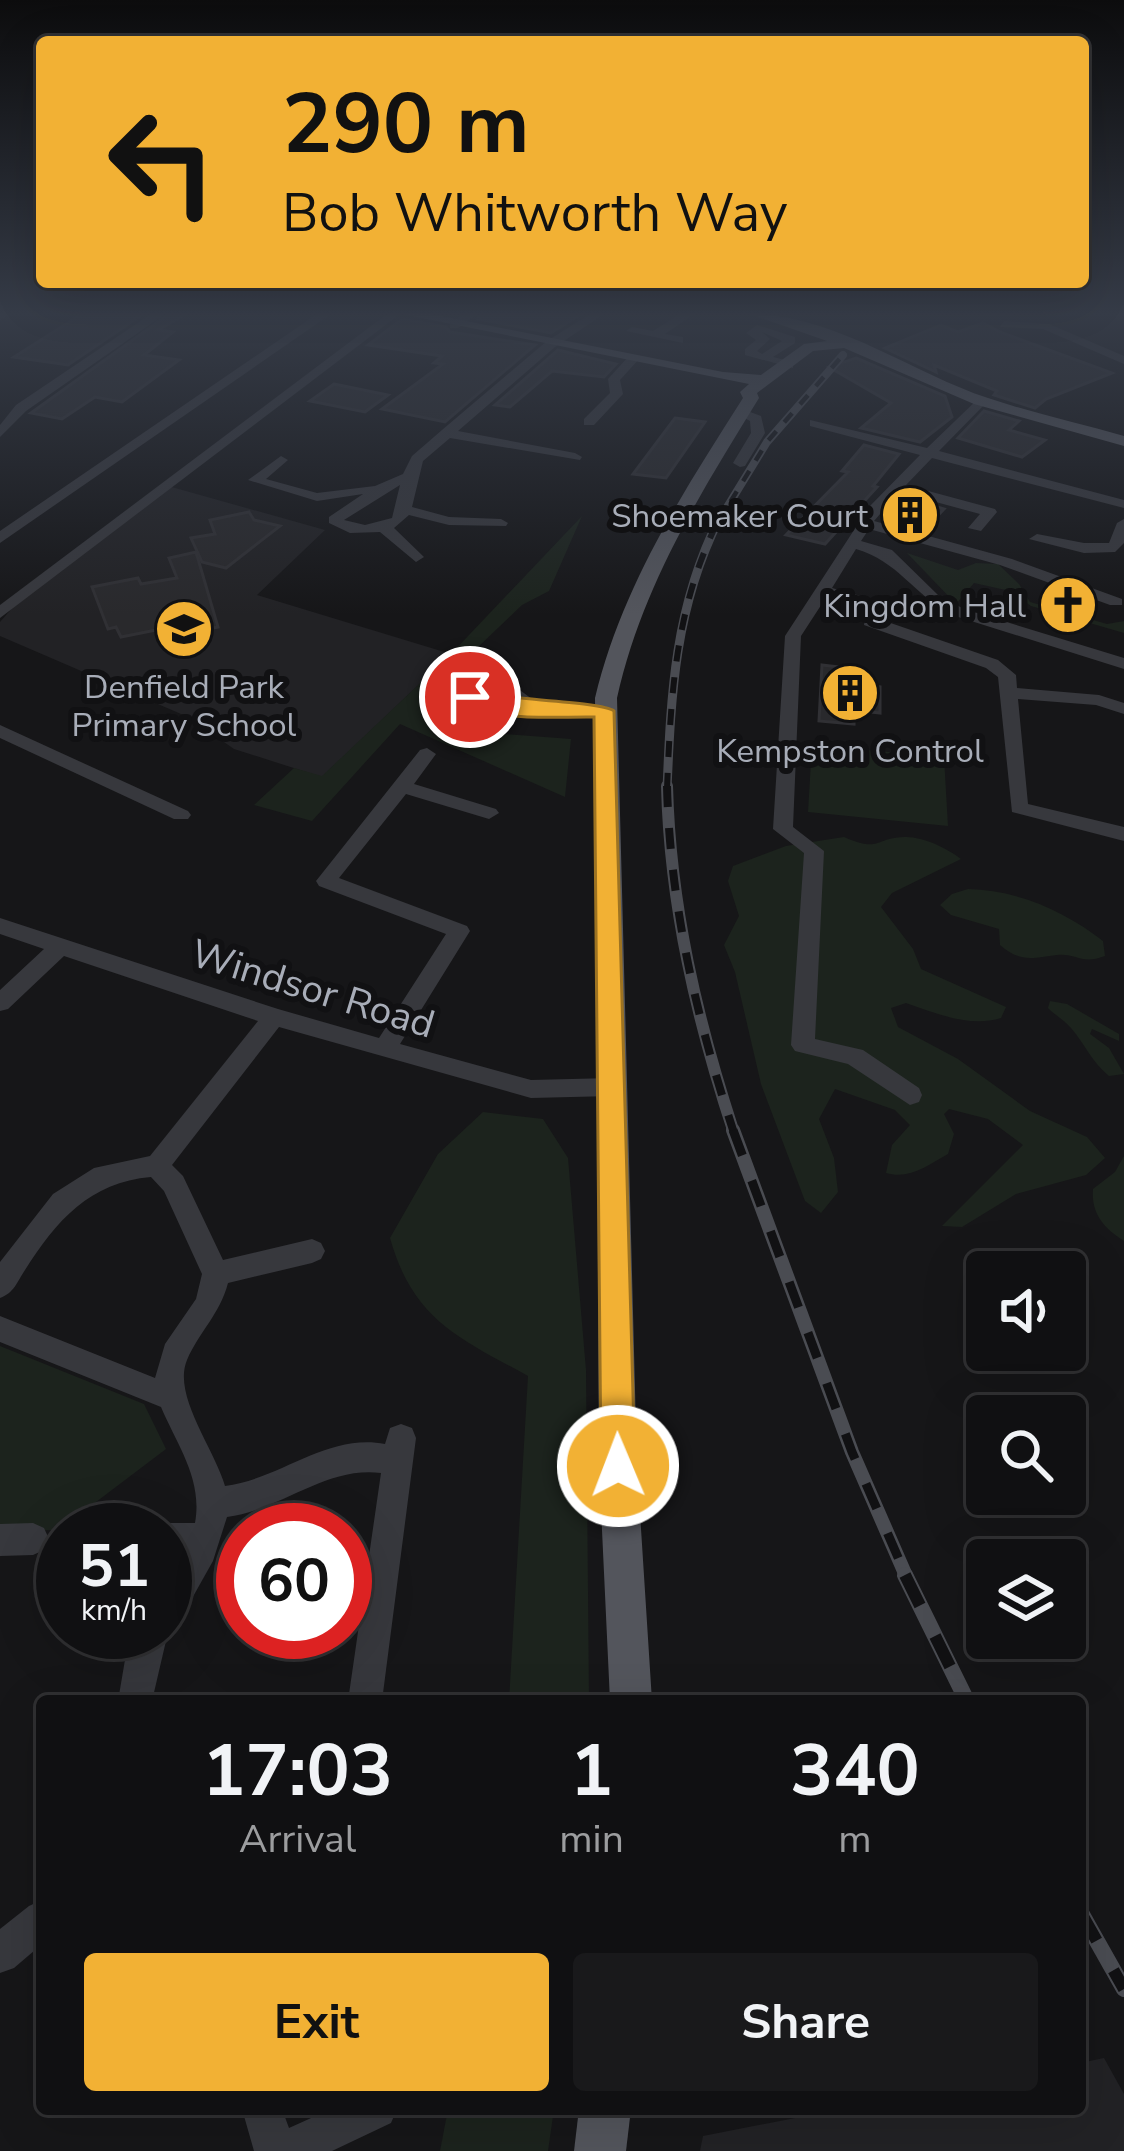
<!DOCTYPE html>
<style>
:root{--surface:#101012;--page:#19191b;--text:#f1f3f6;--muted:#9c9d9f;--line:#303032;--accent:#f2b134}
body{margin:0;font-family:"Nunito Sans",sans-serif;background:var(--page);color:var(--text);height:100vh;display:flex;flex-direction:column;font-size:45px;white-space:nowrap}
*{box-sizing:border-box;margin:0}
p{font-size:39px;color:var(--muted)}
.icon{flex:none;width:66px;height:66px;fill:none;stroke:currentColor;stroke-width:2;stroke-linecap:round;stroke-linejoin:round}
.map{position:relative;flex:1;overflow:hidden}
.drawer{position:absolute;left:36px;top:1695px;width:1050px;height:420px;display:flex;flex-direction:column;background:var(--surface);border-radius:12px;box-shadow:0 12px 48px #0002,0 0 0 3px var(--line)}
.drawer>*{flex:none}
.banner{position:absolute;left:36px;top:36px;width:1053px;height:252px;border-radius:12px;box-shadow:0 12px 48px #0002,0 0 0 3px var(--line);background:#f2b134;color:#111;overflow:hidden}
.buttons{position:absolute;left:966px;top:1251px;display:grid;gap:24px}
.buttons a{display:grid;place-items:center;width:120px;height:120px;border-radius:12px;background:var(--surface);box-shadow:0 12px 48px #0002,0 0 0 3px var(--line);font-size:60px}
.speed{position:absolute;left:36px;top:1503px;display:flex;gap:24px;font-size:60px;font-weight:700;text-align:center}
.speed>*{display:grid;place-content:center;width:156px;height:156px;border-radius:50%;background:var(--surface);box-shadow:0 12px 48px #0002,0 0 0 3px var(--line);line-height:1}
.speed small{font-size:30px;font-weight:400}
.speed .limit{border:18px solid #d22;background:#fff;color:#111}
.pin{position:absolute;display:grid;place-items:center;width:102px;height:102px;color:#fff;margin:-51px;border:6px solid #fff;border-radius:50%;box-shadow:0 3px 12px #0007}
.me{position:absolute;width:132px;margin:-66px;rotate:359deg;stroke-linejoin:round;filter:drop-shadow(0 0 9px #0008)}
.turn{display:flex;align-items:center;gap:42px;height:252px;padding:0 48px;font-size:54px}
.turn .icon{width:156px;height:156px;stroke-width:2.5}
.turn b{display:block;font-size:84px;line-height:102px}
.eta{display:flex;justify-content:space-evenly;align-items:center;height:204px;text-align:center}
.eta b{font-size:72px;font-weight:700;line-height:84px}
.primary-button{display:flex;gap:24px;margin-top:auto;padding:24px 48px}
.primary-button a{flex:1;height:138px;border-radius:12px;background:var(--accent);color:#111;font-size:48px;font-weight:700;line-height:138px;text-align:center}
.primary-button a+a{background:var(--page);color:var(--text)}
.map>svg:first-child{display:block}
.built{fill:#222225}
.green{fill:#1c231d}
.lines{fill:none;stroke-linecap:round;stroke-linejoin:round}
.stream{stroke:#2c353c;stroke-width:4.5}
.building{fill:#29292c;stroke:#303034;stroke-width:3}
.minor{fill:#37383d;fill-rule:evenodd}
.major{fill:#53555c;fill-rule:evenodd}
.rail-far4-casing{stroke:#4a4c52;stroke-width:8}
.rail-far3-casing{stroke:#4a4c52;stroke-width:9}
.rail-far2-casing{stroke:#4a4c52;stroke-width:12}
.rail-far1-casing{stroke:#4a4c52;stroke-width:14}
.rail-casing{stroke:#4a4c52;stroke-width:16}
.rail-far4{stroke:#111113;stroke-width:4.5;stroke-dasharray:12;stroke-linecap:butt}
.rail-far3{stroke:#111113;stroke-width:6;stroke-dasharray:16;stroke-linecap:butt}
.rail-far2{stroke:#111113;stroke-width:8;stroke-dasharray:21;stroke-linecap:butt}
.rail-far1{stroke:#111113;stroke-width:9;stroke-dasharray:27;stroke-linecap:butt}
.rail{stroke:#111113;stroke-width:12;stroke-dasharray:34;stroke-linecap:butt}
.route{fill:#f2b134;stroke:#9d7322;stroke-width:3}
.labels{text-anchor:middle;stroke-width:12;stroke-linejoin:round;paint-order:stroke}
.far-poi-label{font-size:33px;fill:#a8adb8;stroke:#111113;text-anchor:end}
.street-label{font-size:39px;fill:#a8adb8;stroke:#111113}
</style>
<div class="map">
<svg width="1124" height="2151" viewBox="0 0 1124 2151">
<rect width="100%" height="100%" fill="#161618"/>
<g class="built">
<polygon points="168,486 325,530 257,595 451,654 322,777 234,749 188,717 0,636 0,622 20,599"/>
<polygon points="1104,2058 1124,2094 1124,2151 700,2151 703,2136 841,2109 1080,2109 1080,2063"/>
</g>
<g class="green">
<polygon points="582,516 549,591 522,605 431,692 450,730 571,739 565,797 400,724 312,821 254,805 294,768 322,776 451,654"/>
<polygon points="907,553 958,570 976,563 998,564 1019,584 1030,602 1107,624 1124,621 1124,633 1031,606 1010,591 974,583 956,604"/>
<polygon points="812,745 944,757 948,826 808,812"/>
<path d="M844,837c37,16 30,1 60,0 18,-1 43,11 57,22l-69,34 -11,14 32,42 8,20 85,38 -5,11c-31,10 -66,-5 -95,-15l-15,5 7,19 60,32 72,52 57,26 18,21 -19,17 -70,19 -54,33 -20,-1 81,-81 -35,-26 -39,-10 -5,5 10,20 -6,20c-20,11 -38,26 -62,19l6,-28 18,-20 -15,-15 -60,-21 -16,30 15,39 4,34 -17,21 -16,-12 -44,-117 -26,-112 -11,-27 15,-29 -11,-35 5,-15 53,-20z"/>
<path d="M968,889c49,1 97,22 135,52l2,15c-24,9 -28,-3 -48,-1 -25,3 -36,8 -57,-10l-1,-16 -48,-14 -11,-10 12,-11z"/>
<path d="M1050,1001l17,3 52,30v7l-27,-12 -2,5 19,14 15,26 -15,2c-18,-15 -24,-32 -38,-48 -7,-8 -16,-13 -23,-20z"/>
<path d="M483,1112l60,7 25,39 18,212 3,331h-80l19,-325c-69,-38 -115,-56 -138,-138l48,-84z"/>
<path d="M1124,1156v85c-20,-13 -33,-27 -31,-52l22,-17z"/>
<polygon points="0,1346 144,1404 166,1449 59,1530 0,1531"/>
<polygon points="448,2109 554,2109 548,2151 440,2151"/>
</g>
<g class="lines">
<polyline class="stream" points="983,314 1011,314"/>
</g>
<g class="building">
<polygon points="82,314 143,314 68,365 14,357"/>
<polygon points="169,314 186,314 158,330 173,332 144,355 179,360 122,402 95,397 62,419 31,413"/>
<polygon points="481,314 581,314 551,333 478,319"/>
<polygon points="402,319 446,327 450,332 535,345 445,422 382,409 443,364 434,363 442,356 368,345"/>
<polygon points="983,323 1000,332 1112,373 1046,399 1035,408 994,395 997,391 934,365 936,372 885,348 941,325 958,332"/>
<polygon points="558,350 616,364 604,377 552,371 510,407 495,405"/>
<polygon points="856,358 945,396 952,417 920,442 861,428 891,403 829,367"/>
<polygon points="334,384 388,395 365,412 310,401"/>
<polygon points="984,411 1019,421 1009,430 1045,440 1022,457 958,438"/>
<polygon points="675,418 705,422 666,478 633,474"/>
<polygon points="864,445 899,454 873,486 877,487 825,544 786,535 848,472 842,471"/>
<polygon points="913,500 944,509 924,530 893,522"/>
<polygon points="249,512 254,520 280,526 226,568 202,562 191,538 215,534 210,520"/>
<polygon points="196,552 218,627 164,638 161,629 121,637 116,627 108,629 92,587 138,578 141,584 177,578 169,558"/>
<polygon points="822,665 857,669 856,685 880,687 880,713 854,710 854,724 819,721"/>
</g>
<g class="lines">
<g class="minor">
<polygon points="0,314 10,314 0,320"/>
<polygon points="151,314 165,314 26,411 0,437 0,425 16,405"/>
<polygon points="317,314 331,314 0,543 0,531"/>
<polygon points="387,314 400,314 0,618 0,605"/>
<polygon points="463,314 477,314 458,328 450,328 450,324"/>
<path d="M590,314h14l-49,33 -97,84 117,22 7,4 -2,3 -130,-22 -27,23 -11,46 37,10 52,2 7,4 -2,3 -57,-1 -40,-10 -15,13 30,29 -8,5 -36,-30 -30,1 -21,-10v-6l34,-23 -46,7 -69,-21 33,-24 7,4 -22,19 51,14 58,-7 28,-12 9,-18 30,-26 105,-89zM400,485l-8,33 -27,7 -21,-5z"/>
<polygon points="680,314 694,314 665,334 683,337 683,343 626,331 632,327 653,331"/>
<polygon points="1004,321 1049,324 1124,356 1124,364 1043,329 1000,327"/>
<path d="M757,325l38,12v6l-22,14 20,5v6l-48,-13v-6l11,-9 -10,-7zM762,332l20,9 -20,13 -5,-3 13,-12z"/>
<polygon points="629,356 639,359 620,380 623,394 594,425 584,425 584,419 610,393 608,379"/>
<path d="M980,397l6,4 -1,3 -46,47 185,49v8l-192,-50 -26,27 89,24 2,3 -16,19 -13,-3 12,-14 -81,-22 -25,29 138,38 110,40v6h-12l-110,-40 -131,-36 -8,12 31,9 46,45 26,14 160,49v11l-172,-54c-39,-21 -54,-54 -96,-66l-24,39 50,14 -3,17 119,41 18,15 1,13 82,7 25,8v11l-28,-9 -78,-6 10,105 96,23v14l-112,-29 -14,-135 -12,-9 -122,-43 3,-17 -40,-12 -26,40 -8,191 31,24 -9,188 48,11 56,38 3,7 -3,7 -9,3 -62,-41 -53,-13 -4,-6 13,-192 -31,-24 12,-193 84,-129 51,-52 -110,-29v-6l117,28z"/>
<polygon points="742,409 761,416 765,433 745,466 740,467 733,463 751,433 750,421 735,413"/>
<polygon points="641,510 680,517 682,520 675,524 636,517 636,511"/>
<polygon points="1124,519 1124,543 1115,552 1084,553 1029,539 1037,534 1084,543 1109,543 1117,523"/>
<path d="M486,678l23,4 31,23 64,1 9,5 -9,5c-44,0 -113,10 -146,-25l13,-9zM486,688l11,2 18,13 -36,-11z"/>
<polygon points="0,725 188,811 191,815 188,819 174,819 0,738"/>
<path d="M427,748l9,6 -22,30 82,25 3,4 -10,6 -83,-25 -67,84 128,48 3,5 -70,113 131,36 81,-2 9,2 3,7 -3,7 -9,2 -81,2 -252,-71 -107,138 11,11 40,84 89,-21 9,4 4,8 -4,8 -9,4 -84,20c-8,31 -29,49 -41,77 -15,35 28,90 38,126 56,-7 102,-53 160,-42l5,-16 11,-4 11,4 4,10 -34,263h-34l33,-228c-56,-7 -99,37 -154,44l-14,44 -36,64 -8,3 -17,73h-34l8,-47 10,-22h29v-49l17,-29 -17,1v-25h-12l12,-7h30c8,-44 -18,-78 -34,-116l-161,-65v-26l155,62 10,-34 31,-45 6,-25 -38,-83 -13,-14c-61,5 -95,44 -126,93 -8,12 -11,23 -25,28v-36l53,-68 41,-26 56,-12 108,-135 -194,-65 -56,53 -8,2v-21l44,-41 -44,-15v-16l278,91 101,29 67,-104 -127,-48 -3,-5 104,-131z"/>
<polygon points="33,1523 44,1528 49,1539 44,1550 33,1555 0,1556 0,1524"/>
<polygon points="42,1900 42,1944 14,1968 0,1973 0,1929 29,1906"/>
<polygon points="242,2109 282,2109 289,2128 331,2109 397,2109 391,2123 332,2151 254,2151"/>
</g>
<g class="major">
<path d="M402,314h29l292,58 38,3 43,-31 23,-3 -77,-27c84,0 160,58 238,84 44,15 91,25 136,38v10l-150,-42 -130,-56 -31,3 -56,42 2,5c-59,96 -117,188 -142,300l20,768 15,235h-42l-11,-235 -4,-768c27,-112 87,-204 148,-300l-3,-6 9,-8z"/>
<polygon points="579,2109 631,2109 626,2151 574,2151"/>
</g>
<defs>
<polyline id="rail-far4" points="718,522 767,442 843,355"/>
<path id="rail-far3" d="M667,789c4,-96 8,-182 52,-270"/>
<path id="rail-far2" d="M667,786c3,120 30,234 67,347"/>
<polyline id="rail-far1" points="733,1130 852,1452 907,1578"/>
<g id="rail">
<polyline points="905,1575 967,1701"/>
<polyline points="1080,1911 1124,1989"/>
</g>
</defs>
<use href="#rail-far4" class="rail-far4-casing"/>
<use href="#rail-far3" class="rail-far3-casing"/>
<use href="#rail-far2" class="rail-far2-casing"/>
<use href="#rail-far1" class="rail-far1-casing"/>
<use href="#rail" class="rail-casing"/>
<use href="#rail-far4" class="rail-far4"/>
<use href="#rail-far3" class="rail-far3"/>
<use href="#rail-far2" class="rail-far2"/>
<use href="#rail-far1" class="rail-far1"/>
<use href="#rail" class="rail"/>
</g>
<linearGradient id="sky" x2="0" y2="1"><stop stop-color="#0c0c0d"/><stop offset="0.51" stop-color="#363c48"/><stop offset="1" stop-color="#363c48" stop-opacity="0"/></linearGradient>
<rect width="1124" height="615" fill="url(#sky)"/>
<path class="route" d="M470,691c31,9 131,10 144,20l21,755 -5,12 -12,5 -12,-5 -5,-12 -7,-749c-39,-1 -103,7 -135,-20z"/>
<defs>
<symbol id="building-disc" viewBox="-11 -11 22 22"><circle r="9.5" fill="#f2b134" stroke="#111113"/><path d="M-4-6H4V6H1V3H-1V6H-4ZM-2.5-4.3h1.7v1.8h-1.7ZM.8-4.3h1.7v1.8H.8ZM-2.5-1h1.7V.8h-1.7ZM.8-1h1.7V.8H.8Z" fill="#111"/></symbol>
<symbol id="church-disc" viewBox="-11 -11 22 22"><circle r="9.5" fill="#f2b134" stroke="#111113"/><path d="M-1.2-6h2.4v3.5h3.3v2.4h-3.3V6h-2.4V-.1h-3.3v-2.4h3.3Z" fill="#111"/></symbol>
<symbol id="school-disc" viewBox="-11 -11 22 22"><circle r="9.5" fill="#f2b134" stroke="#111113"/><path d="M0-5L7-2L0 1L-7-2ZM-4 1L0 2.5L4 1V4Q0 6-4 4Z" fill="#111"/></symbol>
</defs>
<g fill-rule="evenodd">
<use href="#building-disc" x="877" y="482" width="66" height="66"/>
<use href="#church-disc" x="1035" y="572" width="66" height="66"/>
<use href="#school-disc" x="151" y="596" width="66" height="66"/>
<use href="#building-disc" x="817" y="660" width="66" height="66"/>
</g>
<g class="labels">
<g class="far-poi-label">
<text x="868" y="527">Shoemaker Court</text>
<text x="1026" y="617">Kingdom Hall</text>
<text x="184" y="698" text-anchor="middle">Denfield Park<tspan x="184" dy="38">Primary School</tspan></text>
<text x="850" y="762" text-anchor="middle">Kempston Control</text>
</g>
<g class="street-label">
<text transform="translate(313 988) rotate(17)" y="14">Windsor Road</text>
</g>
</g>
</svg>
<div class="buttons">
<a><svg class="icon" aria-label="sound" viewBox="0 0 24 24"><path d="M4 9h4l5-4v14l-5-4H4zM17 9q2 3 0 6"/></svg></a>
<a><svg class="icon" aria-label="search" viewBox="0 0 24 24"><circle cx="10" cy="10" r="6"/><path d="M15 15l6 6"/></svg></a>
<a><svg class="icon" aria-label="layers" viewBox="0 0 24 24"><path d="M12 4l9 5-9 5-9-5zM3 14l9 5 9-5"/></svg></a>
</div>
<div class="speed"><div>51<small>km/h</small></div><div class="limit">60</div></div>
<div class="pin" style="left:470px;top:697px;background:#d93025"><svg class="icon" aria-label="arrive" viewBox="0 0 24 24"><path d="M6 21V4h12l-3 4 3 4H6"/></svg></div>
<svg class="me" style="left:618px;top:1466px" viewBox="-20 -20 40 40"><circle r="17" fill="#f2b134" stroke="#fff" stroke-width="3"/><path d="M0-11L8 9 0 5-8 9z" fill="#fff"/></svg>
<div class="banner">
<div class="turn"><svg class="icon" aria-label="left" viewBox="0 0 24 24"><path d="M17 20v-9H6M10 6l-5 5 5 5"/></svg><div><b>290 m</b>Bob Whitworth Way</div></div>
</div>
<section class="drawer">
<div class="eta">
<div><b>17:03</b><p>Arrival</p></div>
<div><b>1</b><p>min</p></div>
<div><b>340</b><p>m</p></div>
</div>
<div class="primary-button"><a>Exit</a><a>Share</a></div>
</section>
</div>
